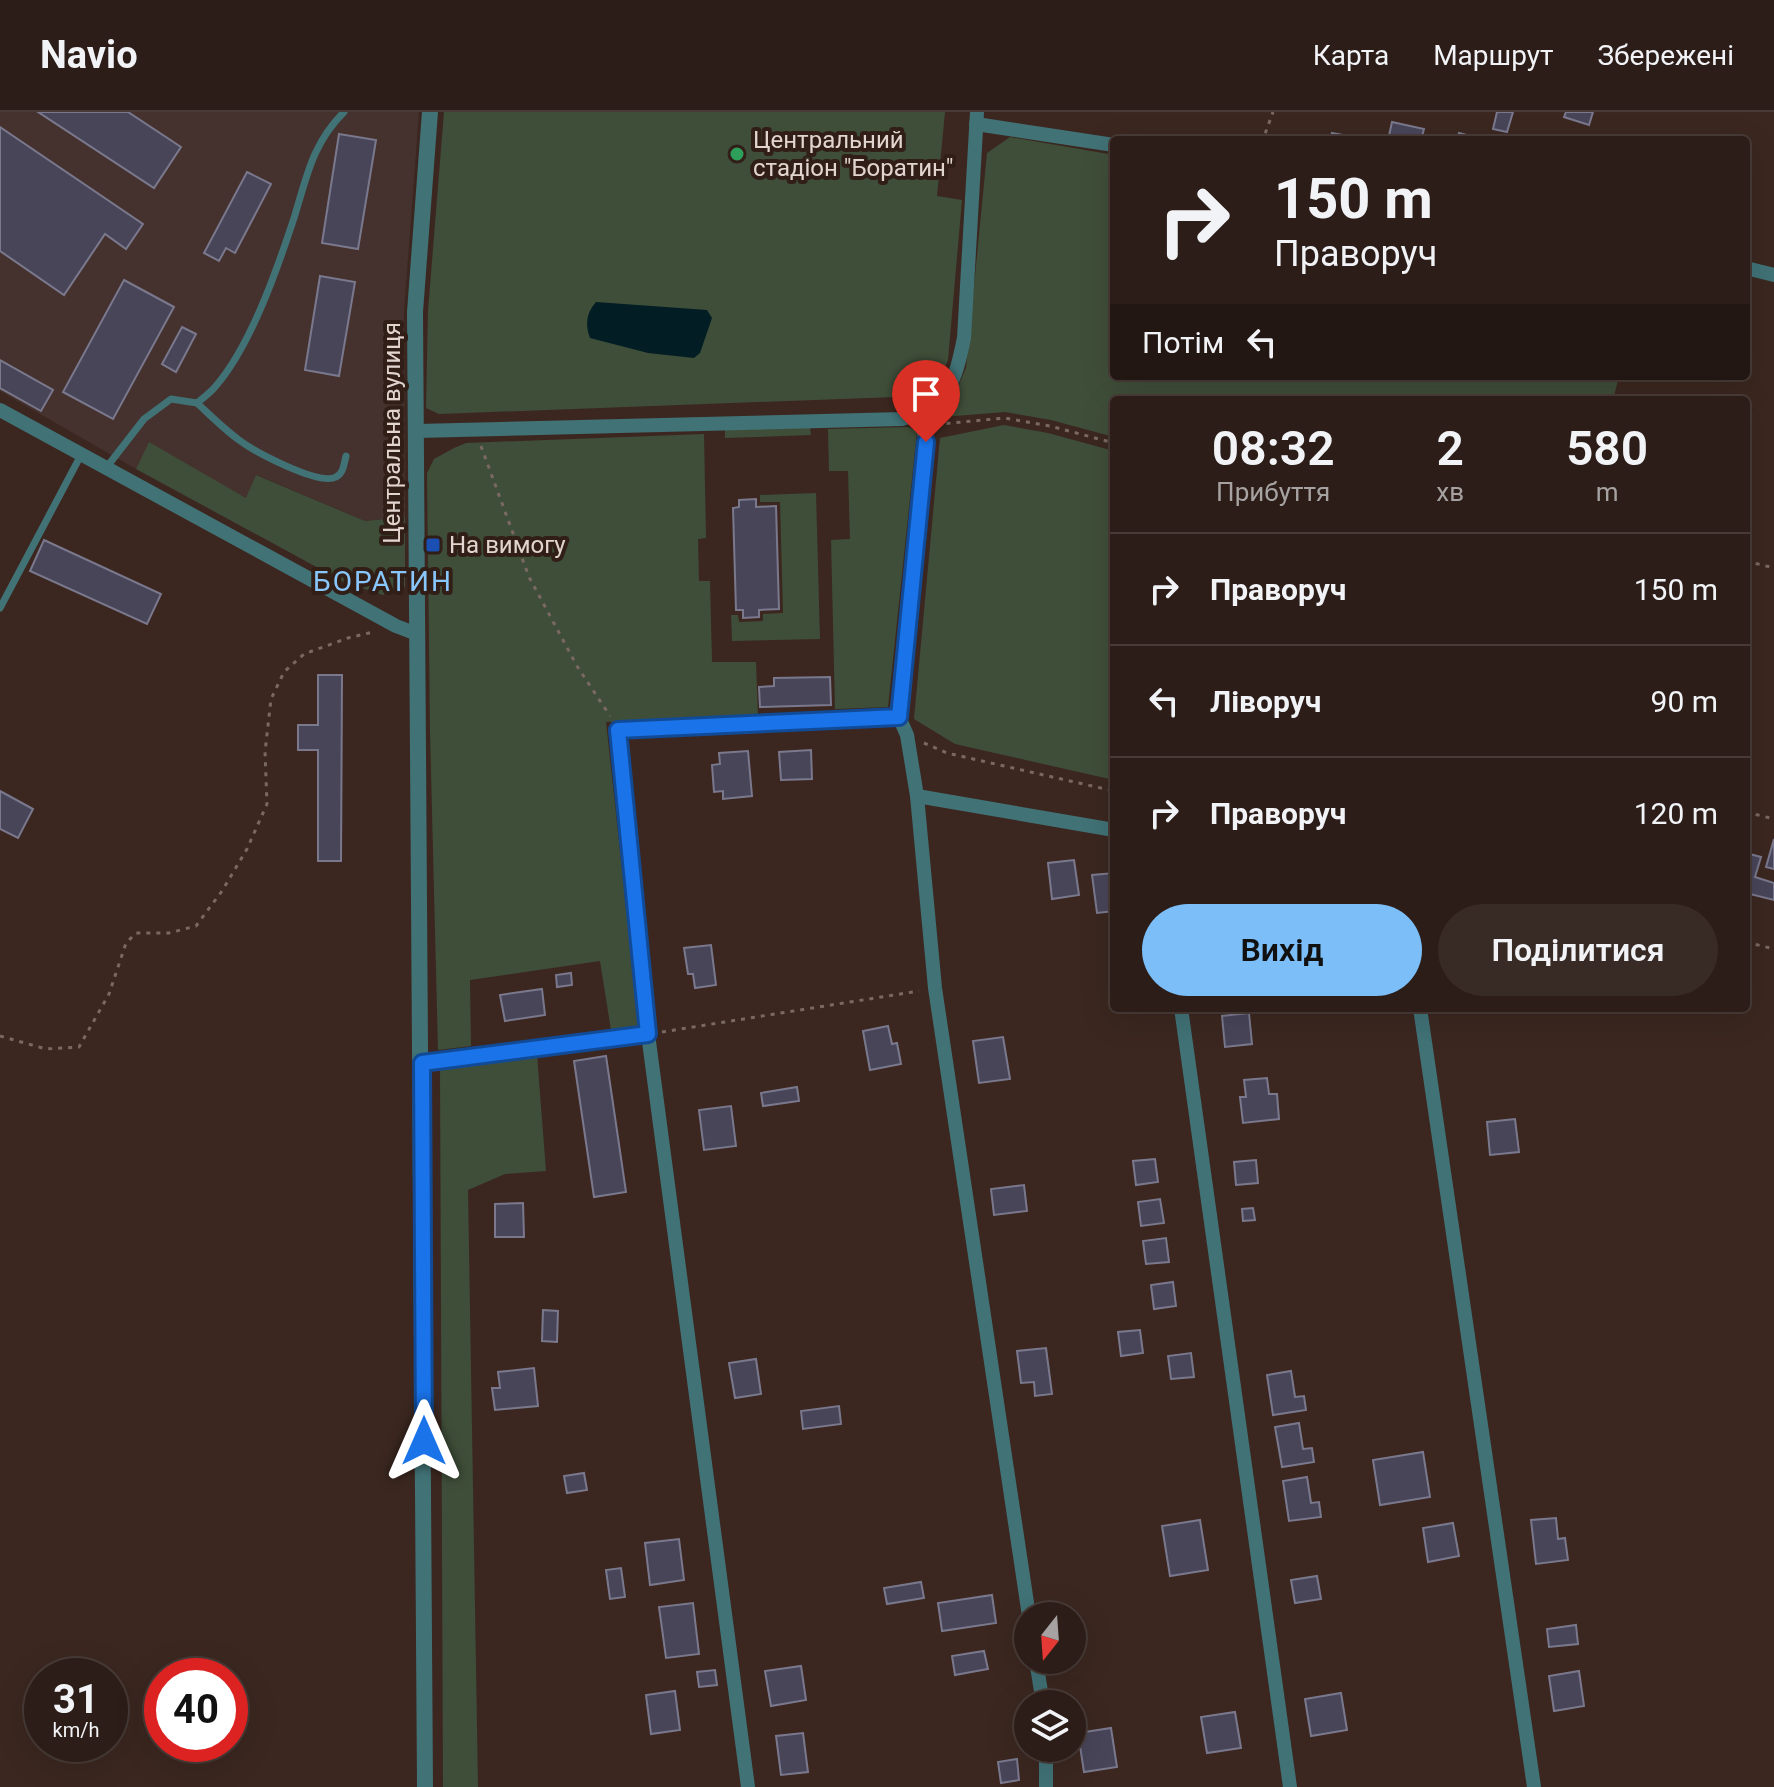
<!DOCTYPE html>
<html lang="uk">
<meta charset="utf-8">
<style>
:root{--surface:#2c1d18;--page:#382a25;--text:#f1f3f6;--muted:#a6a2a2;--line:#483b37;--accent:#7bbef8}
body{margin:0;font-family:Roboto,sans-serif;background:var(--page);color:var(--text);height:100vh;display:flex;flex-direction:column;font-size:30px;white-space:nowrap}
*{box-sizing:border-box;margin:0}
p{font-size:26px;color:var(--muted)}
.icon{flex:none;width:44px;height:44px;fill:none;stroke:currentColor;stroke-width:2;stroke-linecap:round;stroke-linejoin:round}
.map{position:relative;flex:1;overflow:hidden}
.drawer{position:absolute;left:1110px;top:284px;width:640px;height:616px;display:flex;flex-direction:column;background:var(--surface);border-radius:8px;box-shadow:0 8px 32px #0002,0 0 0 2px var(--line)}
.drawer>*{flex:none}
.banner{position:absolute;left:1110px;top:24px;width:640px;height:244px;border-radius:8px;box-shadow:0 8px 32px #0002,0 0 0 2px var(--line);background:#2c1d18;color:var(--text);overflow:hidden}
.needle{width:52px;rotate:197deg}
.tools{position:absolute;left:1014px;top:1490px;display:grid;gap:16px}
.tools a{display:grid;place-items:center;width:72px;height:72px;border-radius:50%;background:var(--surface);box-shadow:0 8px 32px #0002,0 0 0 2px var(--line);font-size:40px}
.speed{position:absolute;left:24px;top:1546px;display:flex;gap:16px;font-size:40px;font-weight:700;text-align:center}
.speed>*{display:grid;place-content:center;width:104px;height:104px;border-radius:50%;background:var(--surface);box-shadow:0 8px 32px #0002,0 0 0 2px var(--line);line-height:1}
.speed small{font-size:20px;font-weight:400}
.speed .limit{border:12px solid #d22;background:#fff;color:#111}
.pin{position:absolute;display:grid;place-items:center;width:68px;height:68px;color:#fff;margin:-82px -34px;border-radius:50% 50% 50% 0;rotate:-45deg;box-shadow:0 0 8px #0007}
.pin .icon{rotate:45deg}
.me{position:absolute;width:88px;margin:-44px;rotate:0deg;stroke-linejoin:round;filter:drop-shadow(0 0 6px #0008)}
.turn{display:flex;align-items:center;gap:28px;height:168px;padding:0 32px;font-size:36px}
.turn .icon{width:104px;height:104px;stroke-width:2.5}
.turn b{display:block;font-size:56px;line-height:68px}
.then{display:flex;align-items:center;height:76px;padding:0 32px;background:#0003;gap:16px;font-size:30px}
.eta{display:flex;justify-content:space-evenly;align-items:center;height:136px;text-align:center}
.eta b{font-size:48px;font-weight:600;line-height:56px}
.button{display:flex;gap:16px;margin-top:auto;padding:16px 32px}
.button a{flex:1;height:92px;border-radius:48px;background:var(--accent);color:#111;font-size:32px;font-weight:600;line-height:92px;text-align:center}
.button a+a{background:var(--page);color:var(--text)}
ul{padding:0;list-style:none}
li{display:flex;align-items:center;gap:24px;height:112px;padding:0 32px;border-top:2px solid var(--line)}
li div{flex:1}
li b{display:block;font-size:30px}
li em{font-style:normal}
header{display:flex;align-items:center;gap:48px;box-sizing:border-box;height:112px;padding:0 40px;background:var(--surface);border-bottom:2px solid var(--line)}
header strong{font-size:38px}
nav{display:flex;gap:44px;margin-inline-start:auto;font-size:28px}
.map>svg:first-child{display:block}
.industrial{fill:#45322e}
.green{fill:#3f4e39}
.water{fill:#021e24}
.building{fill:#484559;stroke:#7a788d;stroke-width:2}
.lines{fill:none;stroke-linecap:round;stroke-linejoin:round}
.path{stroke:#7a6962;stroke-width:3;stroke-dasharray:4 6;stroke-linecap:butt}
.service{stroke:#417276;stroke-width:7}
.minor{stroke:#417276;stroke-width:14}
.tertiary{stroke:#417276;stroke-width:16}
.route-casing{stroke:#114b97;stroke-width:20}
.route{stroke:#1a73e8;stroke-width:14}
.leisure-dot{fill:#2e9e5b;stroke:#301e17;stroke-width:3}
.transit-dot{fill:#1a4fb4;stroke:#301e17;stroke-width:3}
.labels{text-anchor:middle;stroke-width:8;stroke-linejoin:round;paint-order:stroke}
.poi-label{font-size:24px;fill:#e2d5d0;stroke:#301e17;text-anchor:start}
.street-label{font-size:24px;fill:#e2d5d0;stroke:#301e17}
.quarter-label{font-size:28px;letter-spacing:2px;fill:#88c6fc;stroke:#301e17}
</style>
<header>
<strong>Navio</strong>
<nav><a>Карта</a><a>Маршрут</a><a>Збережені</a></nav>
</header>
<div class="map">
<svg width="1774" height="1675" viewBox="0 0 1774 1675">
<rect width="100%" height="100%" fill="#3b2720"/>
<polygon class="industrial" points="0,0 419,0 404,199 405,405 365,409 257,363 247,387 150,331 136,357 0,279"/>
<g class="green">
<polygon points="444,0 945,0 937,84 962,88 948,248 936,274 921,284 439,302 426,296 428,199"/>
<polygon points="1010,25 1114,43 1114,264 1619,264 1613,288 1114,288 1114,325 1051,308 1005,300 942,305 941,297 956,279 966,256 987,41"/>
<polygon points="1004,313 1048,321 1114,339 1114,668 955,632 914,607 940,326"/>
<polygon points="810,315 811,323 725,326 725,318"/>
<polygon points="908,315 917,319 888,595 835,597 831,428 850,427 848,359 829,359 828,317"/>
<polygon points="704,322 706,426 698,427 699,469 710,469 712,550 756,550 758,604 606,610 639,914 611,918 600,849 470,868 471,934 438,938 430,619 427,361 434,347 454,336 466,331"/>
<polygon points="149,330 246,386 256,363 365,409 405,405 405,475 383,483 344,470 136,357"/>
<polygon points="816,381 820,527 732,529 731,503 738,503 739,510 763,509 763,502 783,501 780,390 760,390 760,383"/>
<polygon points="537,943 546,1059 505,1062 468,1078 478,1675 443,1675 440,955"/>
</g>
<path class="water" d="M596,190l111,8 5,8 -12,35 -6,5 -46,-5 -58,-15c-5,-13 -4,-25 6,-36z"/>
<g class="building">
<polygon points="38,0 128,0 181,35 154,76"/>
<polygon points="1497,0 1513,0 1507,20 1493,17"/>
<polygon points="1566,0 1593,0 1589,13 1564,5"/>
<polygon points="1392,10 1424,17 1421,28 1388,28"/>
<polygon points="0,15 143,112 126,137 105,122 64,183 0,139"/>
<polygon points="1332,21 1349,24 1348,28 1330,28"/>
<polygon points="1459,21 1486,28 1457,28"/>
<polygon points="339,22 376,28 358,137 322,131"/>
<polygon points="247,60 271,72 235,141 226,136 219,149 204,141"/>
<polygon points="320,164 355,170 339,264 305,258"/>
<polygon points="124,168 174,195 113,307 63,280"/>
<polygon points="182,215 196,222 176,260 162,252"/>
<polygon points="0,248 53,278 41,299 0,276"/>
<polygon points="756,387 756,395 776,394 779,497 759,498 759,505 743,506 743,498 736,498 733,396 739,395 739,388"/>
<polygon points="44,428 161,482 147,512 30,459"/>
<polygon points="318,563 342,563 341,749 318,749 318,638 298,638 298,613 318,613"/>
<polygon points="830,565 831,593 760,595 759,575 774,574 774,566"/>
<polygon points="811,638 812,667 781,668 779,640"/>
<polygon points="748,639 752,684 723,687 723,679 714,680 712,653 720,652 719,641"/>
<polygon points="0,679 33,697 18,726 0,717"/>
<polygon points="1774,727 1774,757 1766,755"/>
<polygon points="1746,741 1761,745 1755,765 1774,771 1774,788 1746,781"/>
<polygon points="1074,748 1079,783 1052,787 1048,751"/>
<polygon points="1114,761 1114,799 1097,801 1092,763"/>
<polygon points="711,833 716,873 695,876 693,862 688,862 684,836"/>
<polygon points="571,861 572,873 557,875 556,863"/>
<polygon points="542,877 545,903 505,909 500,883"/>
<polygon points="1249,901 1252,932 1225,935 1222,904"/>
<polygon points="888,914 892,932 897,931 901,952 870,958 863,919"/>
<polygon points="1003,925 1010,967 979,971 973,929"/>
<polygon points="606,944 626,1080 594,1085 574,949"/>
<polygon points="1267,966 1269,982 1277,982 1279,1007 1243,1011 1240,985 1246,985 1244,968"/>
<polygon points="797,975 799,989 763,994 761,981"/>
<polygon points="731,994 736,1034 704,1038 699,998"/>
<polygon points="1515,1007 1519,1040 1490,1043 1487,1010"/>
<polygon points="1155,1047 1158,1070 1136,1073 1133,1049"/>
<polygon points="1256,1048 1258,1071 1236,1073 1234,1050"/>
<polygon points="1024,1073 1027,1099 994,1103 991,1077"/>
<polygon points="1160,1087 1164,1111 1141,1114 1138,1090"/>
<polygon points="523,1091 524,1125 495,1125 495,1092"/>
<polygon points="1253,1096 1255,1108 1243,1109 1242,1097"/>
<polygon points="1166,1126 1169,1150 1146,1152 1143,1129"/>
<polygon points="1173,1170 1176,1194 1154,1197 1151,1173"/>
<polygon points="543,1198 558,1199 557,1230 542,1229"/>
<polygon points="1140,1218 1143,1241 1121,1244 1118,1220"/>
<polygon points="1046,1236 1052,1282 1035,1284 1034,1270 1021,1271 1017,1239"/>
<polygon points="1191,1241 1194,1265 1171,1267 1168,1244"/>
<polygon points="756,1247 761,1282 735,1286 729,1251"/>
<polygon points="534,1256 538,1294 495,1298 492,1276 500,1276 498,1260"/>
<polygon points="1291,1259 1295,1285 1304,1284 1306,1298 1273,1303 1267,1263"/>
<polygon points="839,1294 841,1312 803,1317 801,1299"/>
<polygon points="1299,1311 1303,1337 1312,1336 1314,1350 1282,1355 1275,1315"/>
<polygon points="1423,1340 1430,1385 1380,1393 1373,1348"/>
<polygon points="584,1361 587,1378 567,1381 564,1364"/>
<polygon points="1307,1365 1311,1391 1319,1390 1321,1405 1289,1409 1283,1369"/>
<polygon points="1556,1406 1558,1427 1565,1426 1568,1448 1536,1452 1531,1408"/>
<polygon points="1200,1408 1208,1458 1170,1464 1162,1414"/>
<polygon points="1453,1411 1459,1444 1428,1450 1423,1416"/>
<polygon points="679,1427 684,1468 650,1473 645,1431"/>
<polygon points="621,1456 625,1485 610,1487 606,1458"/>
<polygon points="1317,1464 1321,1487 1295,1491 1291,1468"/>
<polygon points="921,1470 924,1486 887,1492 884,1476"/>
<polygon points="992,1483 996,1511 942,1519 938,1491"/>
<polygon points="693,1491 699,1542 666,1546 659,1495"/>
<polygon points="1576,1513 1578,1532 1549,1535 1547,1517"/>
<polygon points="984,1539 988,1557 955,1563 952,1544"/>
<polygon points="801,1554 806,1588 771,1594 765,1559"/>
<polygon points="715,1558 717,1573 699,1575 697,1560"/>
<polygon points="1579,1559 1584,1594 1554,1599 1549,1564"/>
<polygon points="675,1579 680,1618 651,1622 646,1583"/>
<polygon points="1341,1581 1347,1618 1311,1624 1305,1587"/>
<polygon points="1235,1600 1241,1636 1207,1641 1201,1605"/>
<polygon points="1111,1616 1117,1655 1084,1660 1078,1621"/>
<polygon points="803,1621 808,1660 781,1663 776,1624"/>
<polygon points="1017,1647 1019,1668 1001,1671 998,1650"/>
</g>
<g class="lines">
<g class="path">
<polyline points="1258,28 1265,22 1273,0"/>
<polyline points="937,310 941,312 1005,306 1050,314 1114,331"/>
<polyline points="481,334 529,465 577,554 610,604"/>
<polyline points="1746,449 1774,456"/>
<polyline points="924,631 947,641 1114,679"/>
<polyline points="1746,700 1774,707"/>
<polyline points="1746,830 1774,837"/>
<polyline points="662,920 919,879"/>
<polyline points="0,924 46,937 79,935 109,882 126,831 136,821 169,821 196,814 222,779 247,737 267,692 265,640 271,587 284,560 304,542 348,526 373,520"/>
</g>
<g class="service">
<path d="M197,291c14,13 28,27 42,37 16,12 80,46 97,37 8,-4 8,-14 10,-21"/>
<path d="M106,356l38,-49 27,-20 26,4c6,-5 13,-10 18,-16 36,-41 63,-120 80,-172 12,-40 18,-72 49,-103"/>
<polyline points="0,496 81,343"/>
</g>
<g class="minor">
<polyline points="976,12 1114,33"/>
<polyline points="1746,156 1774,163"/>
<polyline points="0,298 396,514 417,522"/>
<path d="M417,319l485,-12c47,-14 53,-37 62,-81l13,-226"/>
<polyline points="899,605 926,330 920,301"/>
<polyline points="917,684 935,876 1029,1504"/>
<polyline points="1181,896 1290,1675"/>
<polyline points="1420,896 1534,1675"/>
<polyline points="648,922 618,618 899,605 907,623 917,684 1114,718"/>
<polyline points="422,951 648,922 748,1675"/>
<polyline points="1036,1548 1043,1592"/>
<polyline points="1046,1675 1046,1636"/>
</g>
<polyline class="tertiary" points="425,1675 415,200 430,0"/>
</g>
<g class="lines">
<defs>
<polyline id="route" points="424,1329 422,951 648,922 618,618 899,605 926,330"/>
</defs>
<use href="#route" class="route-casing"/>
<use href="#route" class="route"/>
</g>
<circle class="leisure-dot" cx="737" cy="42" r="8"/>
<rect class="transit-dot" x="425" y="425" width="16" height="16" rx="4"/>
<g class="labels">
<g class="poi-label">
<text x="753" y="36">Центральний<tspan x="753" dy="28">стадіон "Боратин"</tspan></text>
<text x="449" y="441">На вимогу</text>
</g>
<g class="street-label">
<text transform="translate(392 321) rotate(-90)" y="8">Центральна вулиця</text>
</g>
<g class="quarter-label">
<text x="383" y="479">БОРАТИН</text>
</g>
</g>
</svg>
<div class="tools">
<a><svg class="needle" viewBox="-14 -14 28 28"><path d="M0-13l5 13h-10z" fill="#e53935"/><path d="M0 13l5-13h-10z" fill="#a6a2a2"/></svg></a>
<a><svg class="icon" aria-label="layers" viewBox="0 0 24 24"><path d="M12 4l9 5-9 5-9-5zM3 14l9 5 9-5"/></svg></a>
</div>
<div class="speed"><div>31<small>km/h</small></div><div class="limit">40</div></div>
<div class="pin" style="left:926px;top:330px;background:#d93025"><svg class="icon" aria-label="arrive" viewBox="0 0 24 24"><path d="M6 21V4h12l-3 4 3 4H6"/></svg></div>
<svg class="me" style="left:424px;top:1329px" viewBox="-20 -20 40 40"><path d="M0-17L14 15 0 8-14 15z" fill="#1a73e8" stroke="#fff" stroke-width="4"/></svg>
<div class="banner">
<div class="turn"><svg class="icon" aria-label="right" viewBox="0 0 24 24"><path d="M7 20v-9h11M14 6l5 5-5 5"/></svg><div><b>150 m</b>Праворуч</div></div>
<div class="then">Потім<svg class="icon" aria-label="left" viewBox="0 0 24 24"><path d="M17 20v-9H6M10 6l-5 5 5 5"/></svg></div>
</div>
<section class="drawer">
<div class="eta">
<div><b>08:32</b><p>Прибуття</p></div>
<div><b>2</b><p>хв</p></div>
<div><b>580</b><p>m</p></div>
</div>
<ul>
<li><svg class="icon" aria-label="right" viewBox="0 0 24 24"><path d="M7 20v-9h11M14 6l5 5-5 5"/></svg><div><b>Праворуч</b></div><em>150 m</em></li>
<li><svg class="icon" aria-label="left" viewBox="0 0 24 24"><path d="M17 20v-9H6M10 6l-5 5 5 5"/></svg><div><b>Ліворуч</b></div><em>90 m</em></li>
<li><svg class="icon" aria-label="right" viewBox="0 0 24 24"><path d="M7 20v-9h11M14 6l5 5-5 5"/></svg><div><b>Праворуч</b></div><em>120 m</em></li>
</ul>
<div class="button"><a>Вихід</a><a>Поділитися</a></div>
</section>
</div>
